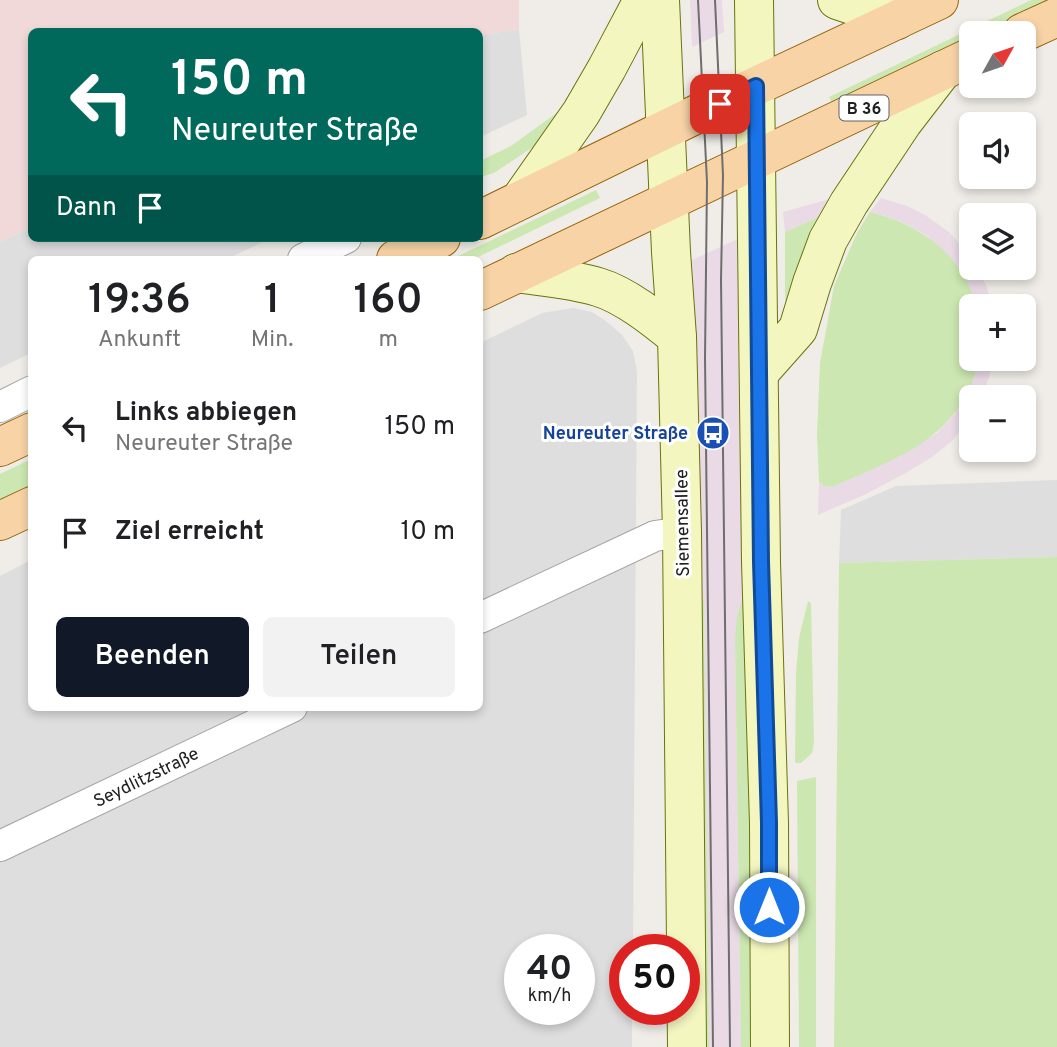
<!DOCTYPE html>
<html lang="de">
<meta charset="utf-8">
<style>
:root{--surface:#fff;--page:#f2f2f2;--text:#202124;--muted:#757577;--accent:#111827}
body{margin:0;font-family:Overpass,sans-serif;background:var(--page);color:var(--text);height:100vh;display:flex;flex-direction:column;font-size:26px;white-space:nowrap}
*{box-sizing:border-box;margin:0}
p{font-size:23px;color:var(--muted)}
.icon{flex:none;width:38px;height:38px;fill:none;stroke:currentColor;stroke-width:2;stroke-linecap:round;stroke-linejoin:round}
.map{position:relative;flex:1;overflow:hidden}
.drawer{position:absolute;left:28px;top:256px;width:455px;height:455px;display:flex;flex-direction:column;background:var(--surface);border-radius:10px;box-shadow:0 4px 10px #0003}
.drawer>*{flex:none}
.banner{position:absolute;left:28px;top:28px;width:455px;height:214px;border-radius:10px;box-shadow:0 4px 10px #0003;background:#00695c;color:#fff;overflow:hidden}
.needle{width:46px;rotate:50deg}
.tools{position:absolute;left:959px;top:21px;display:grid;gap:14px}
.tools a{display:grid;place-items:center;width:77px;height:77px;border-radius:10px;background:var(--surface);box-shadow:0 4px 10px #0003;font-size:35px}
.speed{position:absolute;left:504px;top:934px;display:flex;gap:14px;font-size:35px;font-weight:700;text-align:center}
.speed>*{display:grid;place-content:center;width:91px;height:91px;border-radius:50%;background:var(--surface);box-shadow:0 4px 10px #0003;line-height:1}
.speed small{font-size:18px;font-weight:400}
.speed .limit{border:10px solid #d22;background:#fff;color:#111}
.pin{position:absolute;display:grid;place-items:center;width:60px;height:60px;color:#fff;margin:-30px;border-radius:14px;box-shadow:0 4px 10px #0006}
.me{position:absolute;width:77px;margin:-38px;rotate:0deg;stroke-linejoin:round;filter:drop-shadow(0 0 5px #0008)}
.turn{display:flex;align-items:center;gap:24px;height:147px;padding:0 28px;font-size:32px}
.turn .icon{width:91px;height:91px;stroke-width:2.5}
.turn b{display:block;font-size:49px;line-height:60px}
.then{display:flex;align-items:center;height:66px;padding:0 28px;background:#0003;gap:14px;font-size:26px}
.eta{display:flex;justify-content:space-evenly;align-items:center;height:119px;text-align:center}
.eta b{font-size:42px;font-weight:600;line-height:49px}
.cta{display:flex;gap:14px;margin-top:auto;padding:14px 28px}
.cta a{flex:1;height:80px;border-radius:10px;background:var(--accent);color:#fff;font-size:28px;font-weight:600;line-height:80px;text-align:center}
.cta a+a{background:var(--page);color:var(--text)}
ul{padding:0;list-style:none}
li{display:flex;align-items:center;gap:21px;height:105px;padding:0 28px}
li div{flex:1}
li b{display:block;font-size:26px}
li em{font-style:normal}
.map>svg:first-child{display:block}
.residential{fill:#dedede;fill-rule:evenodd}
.commercial{fill:#f0d9d8}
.industrial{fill:#e9dae6}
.grass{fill:#cce7b1}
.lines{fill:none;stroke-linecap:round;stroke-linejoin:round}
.minor-casing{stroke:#a4a4a4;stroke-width:32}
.secondary-casing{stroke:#6a730c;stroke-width:40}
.primary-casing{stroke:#946409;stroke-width:40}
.minor{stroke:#fff;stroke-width:30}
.secondary{stroke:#f4f6c0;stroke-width:38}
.primary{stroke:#f7d3a6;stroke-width:38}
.tram{stroke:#6e6e6e;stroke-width:2}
.route-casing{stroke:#114b97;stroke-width:18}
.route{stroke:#1a73e8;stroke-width:12}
.labels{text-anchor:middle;stroke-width:6;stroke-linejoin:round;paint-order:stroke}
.shield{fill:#fff;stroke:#636363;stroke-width:2}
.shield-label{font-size:16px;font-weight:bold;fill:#202020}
.transit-label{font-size:18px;font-weight:bold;fill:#164399;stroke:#fff;text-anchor:end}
.street-label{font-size:18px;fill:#202020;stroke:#fff}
</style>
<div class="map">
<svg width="1057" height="1047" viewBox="0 0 1057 1047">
<rect width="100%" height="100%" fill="#f0ede8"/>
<g class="residential">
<polygon points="519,29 527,115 480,137 480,35"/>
<polygon points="31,227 32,238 271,238 227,259 32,259 31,353 0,368 0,242"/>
<path d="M573,308l19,4 14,9 16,14 11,16 4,20 -4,579h-8v60h7v37h-632v-471l31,-16 1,147h448v-364l62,-30zM520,950h59v60h-59z"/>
<polygon points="1057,480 1057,557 839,563 841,510 896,486"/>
</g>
<polygon class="commercial" points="0,0 519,0 519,29 480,35 480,32 32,32 31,227 0,242"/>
<g class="industrial">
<polygon points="690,0 722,0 724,32 692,47"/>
<polygon points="833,198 821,216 785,232 783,212"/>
<polygon points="881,198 907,206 925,215 949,232 966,251 971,259 971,268 976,268 977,270 986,285 992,306 977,306 965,278 954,261 927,236 906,224 885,216 870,212"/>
<polygon points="744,236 748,591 735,640 741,1047 709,1047 704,601 694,600 690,261"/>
<polygon points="978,359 994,359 988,380 981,397 971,397 971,417 952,441 932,457 904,474 864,495 818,515 819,482 826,487 835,486 898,457 937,433 954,415"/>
</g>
<g class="grass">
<polygon points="1031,0 1056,0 986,33 971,33 971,40 833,106 829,97"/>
<polygon points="569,104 561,121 533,147 494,173 480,177 480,161 511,146"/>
<polygon points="596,190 600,198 474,259 452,259"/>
<path d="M870,212c38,9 74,30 95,65 4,8 7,17 11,25l1,4h-6v53h8c-18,79 -78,97 -144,127l-9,1 -7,-5 -2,-47 3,-72 14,-77 23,-53z"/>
<polygon points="821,216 792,298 785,301 785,232"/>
<polygon points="31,459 31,486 0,502 0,474"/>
<polygon points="1057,557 1057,1047 834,1047 839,563"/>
<polygon points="743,597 756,1047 741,1047 735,640 737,617"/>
<polygon points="694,600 704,600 709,1047 698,1047"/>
<polygon points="808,601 811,603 814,743 812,753 801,763 795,763 796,673 799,638"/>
<polygon points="816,777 816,1047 799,1047 797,781"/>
</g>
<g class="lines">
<defs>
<g id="minor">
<polyline points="303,259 346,238"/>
<polyline points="0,407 32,391"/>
<polyline points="480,618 655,536 682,532"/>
<polyline points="0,846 292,707"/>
</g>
<g id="secondary">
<polyline points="660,0 671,252 677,337 682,532 687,1047"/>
<polyline points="754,0 761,562 769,823 770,1047"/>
<polyline points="837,0 897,20"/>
<polyline points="520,200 581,113 607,68 643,0"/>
<path d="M516,273c27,4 56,6 82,14 27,8 57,32 79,50"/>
<polyline points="759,373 798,329 812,283 828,240 849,203 903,122 943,70"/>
</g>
<g id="primary">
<polyline points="1022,33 1057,17"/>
<polyline points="480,220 703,111 939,0"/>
<polyline points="396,259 441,238"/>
<polyline points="480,291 971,57"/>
<polyline points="0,447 32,432"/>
<polyline points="0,521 32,506"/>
</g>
</defs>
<use href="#minor" class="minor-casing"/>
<use href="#secondary" class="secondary-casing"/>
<use href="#primary" class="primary-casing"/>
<use href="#minor" class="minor"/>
<use href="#secondary" class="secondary"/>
<use href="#primary" class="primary"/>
<g class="tram">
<polyline points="698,0 707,182 705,358 713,1047"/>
<polyline points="715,0 723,175 721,280 730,1047"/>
</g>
</g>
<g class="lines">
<defs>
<polyline id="route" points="720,104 756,86 761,562 769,823 769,907"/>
</defs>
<use href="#route" class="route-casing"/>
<use href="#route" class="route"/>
</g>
<defs>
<symbol id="bus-disc" viewBox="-11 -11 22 22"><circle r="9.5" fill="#1a4fb4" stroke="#fff"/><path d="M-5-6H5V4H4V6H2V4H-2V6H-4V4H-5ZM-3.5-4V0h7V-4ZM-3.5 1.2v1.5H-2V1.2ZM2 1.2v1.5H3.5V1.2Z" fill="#fff"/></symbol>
</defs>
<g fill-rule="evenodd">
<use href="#bus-disc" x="694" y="414" width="38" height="38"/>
</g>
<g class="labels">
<rect class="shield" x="839.5" y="95.5" width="49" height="25" rx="5"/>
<g class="shield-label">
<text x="864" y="114">B 36</text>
</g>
<g class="transit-label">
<text x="688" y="439">Neureuter Straße</text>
</g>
<g class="street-label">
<text transform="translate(682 523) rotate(-91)" y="6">Siemensallee</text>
<text transform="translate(146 777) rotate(-26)" y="6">Seydlitzstraße</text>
</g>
</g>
</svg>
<div class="tools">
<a><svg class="needle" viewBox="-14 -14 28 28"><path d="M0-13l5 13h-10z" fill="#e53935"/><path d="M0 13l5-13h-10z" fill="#757577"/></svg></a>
<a><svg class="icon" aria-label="sound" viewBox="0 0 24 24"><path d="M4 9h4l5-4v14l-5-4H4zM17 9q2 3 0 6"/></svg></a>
<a><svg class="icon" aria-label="layers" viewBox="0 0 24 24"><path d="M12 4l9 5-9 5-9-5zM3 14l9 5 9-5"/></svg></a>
<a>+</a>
<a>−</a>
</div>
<div class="speed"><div>40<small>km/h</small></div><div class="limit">50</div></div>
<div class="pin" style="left:720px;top:104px;background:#d93025"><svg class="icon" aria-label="arrive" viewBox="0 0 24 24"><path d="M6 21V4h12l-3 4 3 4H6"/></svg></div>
<svg class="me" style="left:769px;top:907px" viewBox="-20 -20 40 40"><circle r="17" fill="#1a73e8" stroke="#fff" stroke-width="3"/><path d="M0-11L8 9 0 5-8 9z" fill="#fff"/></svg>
<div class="banner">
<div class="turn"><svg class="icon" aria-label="left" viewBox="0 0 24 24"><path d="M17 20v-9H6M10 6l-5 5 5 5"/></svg><div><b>150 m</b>Neureuter Straße</div></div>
<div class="then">Dann<svg class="icon" aria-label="arrive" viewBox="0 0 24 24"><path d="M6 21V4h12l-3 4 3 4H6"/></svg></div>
</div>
<section class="drawer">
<div class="eta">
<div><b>19:36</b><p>Ankunft</p></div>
<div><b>1</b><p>Min.</p></div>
<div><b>160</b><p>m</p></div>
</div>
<ul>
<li><svg class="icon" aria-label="left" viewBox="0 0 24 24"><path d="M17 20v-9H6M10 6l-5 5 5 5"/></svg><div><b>Links abbiegen</b><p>Neureuter Straße</p></div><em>150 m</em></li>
<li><svg class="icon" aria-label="arrive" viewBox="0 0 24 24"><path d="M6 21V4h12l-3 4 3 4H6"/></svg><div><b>Ziel erreicht</b></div><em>10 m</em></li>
</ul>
<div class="cta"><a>Beenden</a><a>Teilen</a></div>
</section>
</div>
